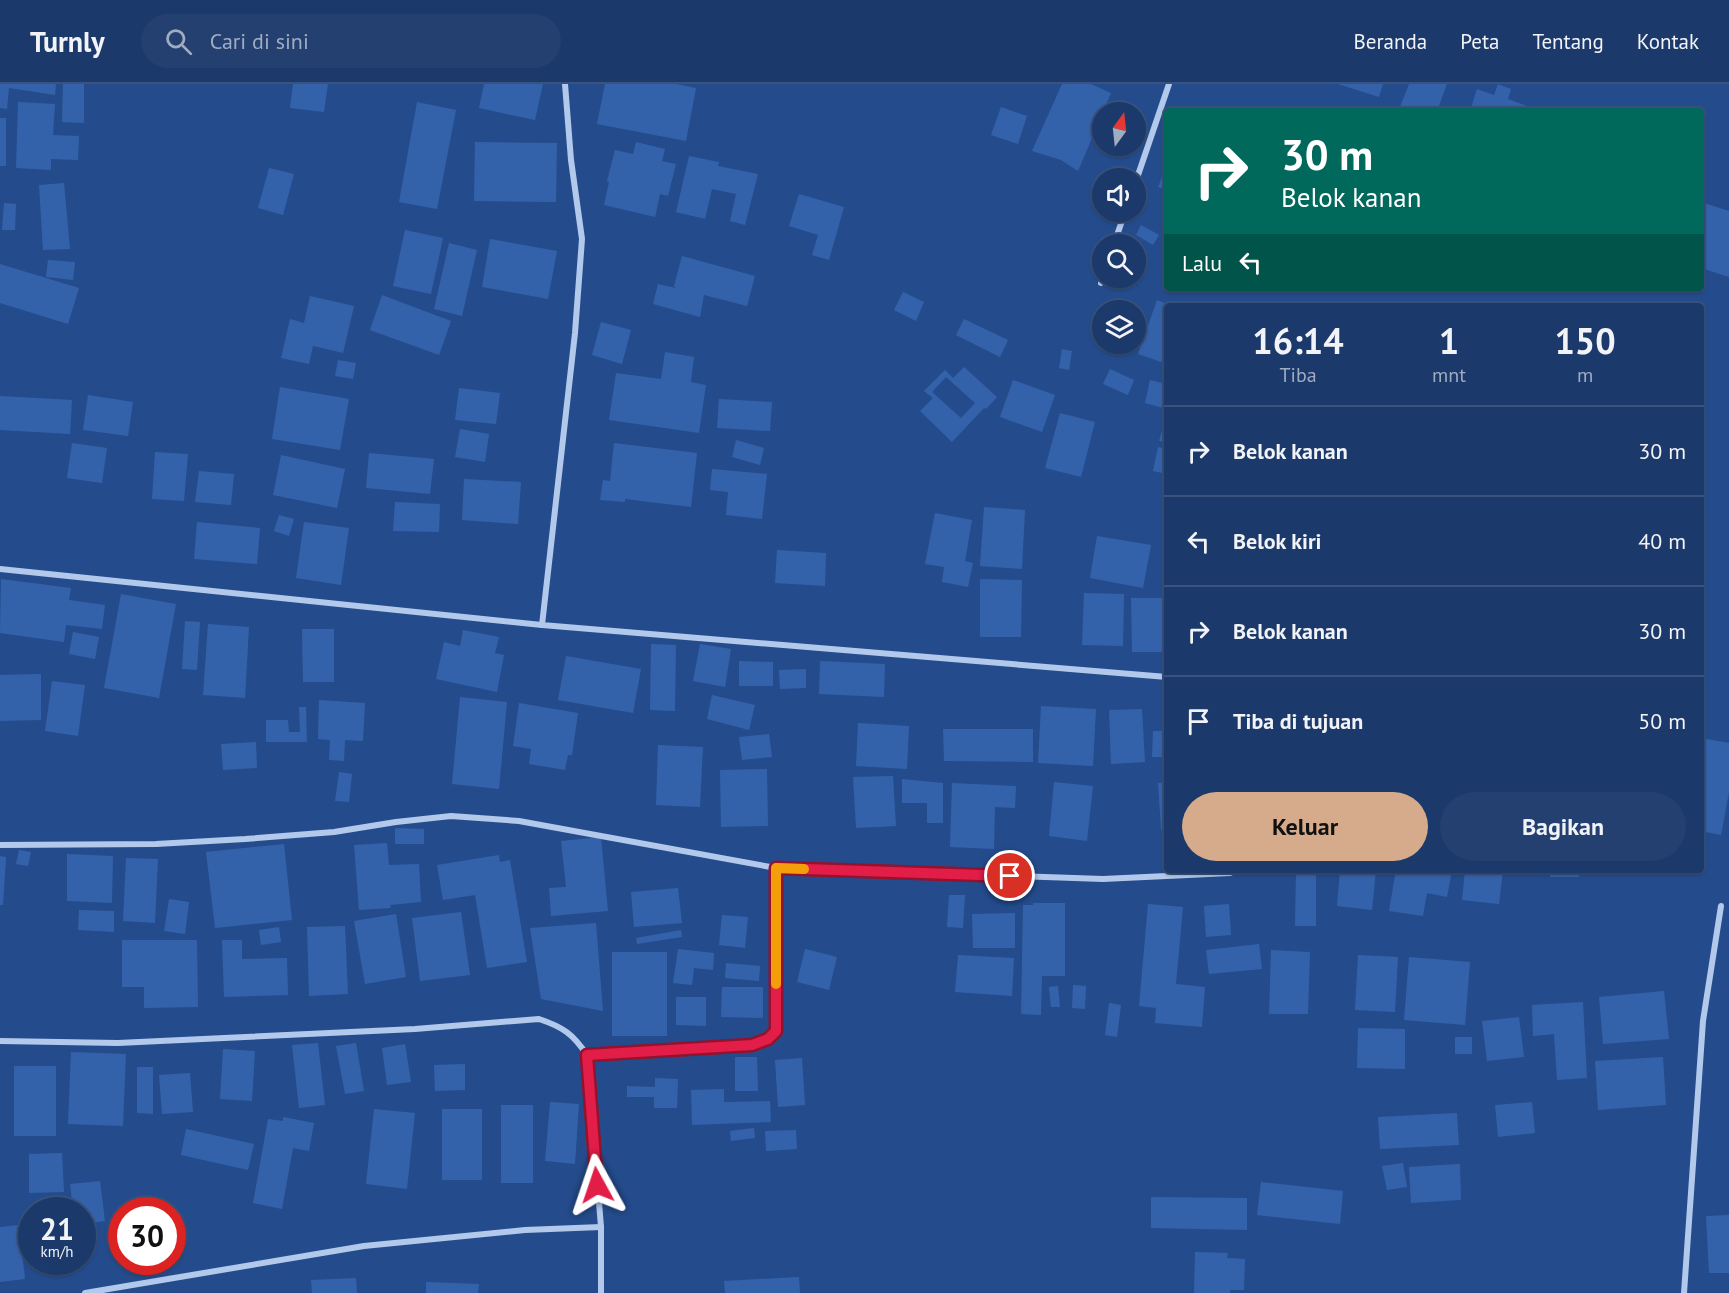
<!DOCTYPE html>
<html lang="id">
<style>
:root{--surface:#1b396a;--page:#244070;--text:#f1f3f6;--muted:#a0acc1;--line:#39537e;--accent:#d6ab8b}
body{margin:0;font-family:"PT Sans",sans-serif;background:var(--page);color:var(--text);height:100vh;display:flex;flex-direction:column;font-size:22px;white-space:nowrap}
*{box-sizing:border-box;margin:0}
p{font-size:20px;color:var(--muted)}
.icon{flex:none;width:33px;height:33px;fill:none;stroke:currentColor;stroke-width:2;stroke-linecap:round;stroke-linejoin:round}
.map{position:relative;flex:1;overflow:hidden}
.details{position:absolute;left:1164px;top:219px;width:540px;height:570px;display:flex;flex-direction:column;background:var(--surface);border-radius:6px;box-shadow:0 2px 4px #0004,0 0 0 2px var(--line)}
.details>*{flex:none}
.hud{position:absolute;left:1164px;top:24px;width:540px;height:183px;border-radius:6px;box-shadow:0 2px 4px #0004,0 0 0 2px var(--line);background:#00695c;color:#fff;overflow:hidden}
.needle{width:39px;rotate:15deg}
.fabs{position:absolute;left:1092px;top:18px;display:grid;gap:12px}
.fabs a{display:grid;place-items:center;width:54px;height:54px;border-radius:50%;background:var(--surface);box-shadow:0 2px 4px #0004,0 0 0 2px var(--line);font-size:30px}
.speed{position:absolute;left:18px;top:1113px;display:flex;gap:12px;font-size:30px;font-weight:700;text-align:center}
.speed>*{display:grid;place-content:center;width:78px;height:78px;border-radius:50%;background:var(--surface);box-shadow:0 2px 4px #0004,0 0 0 2px var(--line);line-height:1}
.speed small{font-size:15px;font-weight:400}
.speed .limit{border:9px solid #d22;background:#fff;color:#111}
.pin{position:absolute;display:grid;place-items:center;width:51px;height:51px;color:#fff;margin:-26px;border:3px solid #fff;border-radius:50%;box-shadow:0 2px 6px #0007}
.me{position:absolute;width:66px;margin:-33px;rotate:355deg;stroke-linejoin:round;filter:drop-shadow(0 0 4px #0008)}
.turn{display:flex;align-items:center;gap:21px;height:126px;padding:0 18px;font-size:27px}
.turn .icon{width:78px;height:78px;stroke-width:2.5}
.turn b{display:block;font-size:42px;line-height:51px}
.then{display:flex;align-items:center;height:57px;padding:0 18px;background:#0003;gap:12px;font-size:22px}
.eta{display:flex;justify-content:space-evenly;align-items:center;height:102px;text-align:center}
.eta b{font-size:36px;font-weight:600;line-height:42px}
.button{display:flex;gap:12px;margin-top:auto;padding:12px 18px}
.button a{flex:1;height:69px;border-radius:36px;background:var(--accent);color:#111;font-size:24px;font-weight:600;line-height:69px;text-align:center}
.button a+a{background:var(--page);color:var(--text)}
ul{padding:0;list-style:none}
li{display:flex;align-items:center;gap:18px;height:90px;padding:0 18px;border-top:2px solid var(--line)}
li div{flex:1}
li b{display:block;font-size:22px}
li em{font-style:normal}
header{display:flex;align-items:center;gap:36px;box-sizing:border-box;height:84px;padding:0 30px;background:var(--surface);border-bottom:2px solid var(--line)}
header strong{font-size:28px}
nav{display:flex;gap:33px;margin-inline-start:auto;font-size:21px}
.search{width:420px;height:54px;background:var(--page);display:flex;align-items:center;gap:15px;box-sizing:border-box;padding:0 21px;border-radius:33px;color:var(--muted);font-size:22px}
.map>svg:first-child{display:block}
.building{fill:#3462aa;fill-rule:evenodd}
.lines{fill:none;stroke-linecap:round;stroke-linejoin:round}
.minor{stroke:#b3c9eb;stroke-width:6}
.route-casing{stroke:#92132f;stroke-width:15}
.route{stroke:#e11d48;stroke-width:10}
.slow{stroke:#f59e0b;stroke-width:10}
</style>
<header>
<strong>Turnly</strong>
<div class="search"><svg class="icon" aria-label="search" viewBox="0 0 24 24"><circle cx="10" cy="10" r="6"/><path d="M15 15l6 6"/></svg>Cari di sini</div>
<nav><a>Beranda</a><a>Peta</a><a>Tentang</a><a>Kontak</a></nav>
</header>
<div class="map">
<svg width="1729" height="1209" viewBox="0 0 1729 1209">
<rect width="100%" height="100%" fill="#244c8d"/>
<g class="building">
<polygon points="0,0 56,0 55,11 9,4 7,25 0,24"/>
<polygon points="63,0 84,0 84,39 62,38"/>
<polygon points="293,0 328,0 324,28 290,24"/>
<polygon points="484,0 543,0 535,36 479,24"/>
<polygon points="605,0 676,0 696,4 686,57 597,40"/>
<polygon points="1062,0 1091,0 1111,9 1078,87 1061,76 1032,67"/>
<polygon points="1338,0 1383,0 1379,13"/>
<polygon points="1409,0 1447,0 1437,27 1410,27 1400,23"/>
<polygon points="1498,0 1511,5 1508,15 1540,27 1470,27 1477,5 1494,11"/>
<polygon points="18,18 55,20 53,51 79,52 78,76 51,75 51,86 16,84"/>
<polygon points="417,18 456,26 437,125 399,118"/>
<polygon points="1001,23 1027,32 1018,60 991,51"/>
<rect x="0" y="34" width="6" height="48"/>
<polygon points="475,58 557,59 556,118 474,117"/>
<polygon points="636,58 665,65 662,77 676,80 668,112 660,110 655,133 604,121 609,98 607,97 615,66 633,70"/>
<polygon points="689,72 719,78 718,82 758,90 745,141 730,137 736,110 712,105 705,135 676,128"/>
<polygon points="1167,80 1167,106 1158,103"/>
<polygon points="269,84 294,90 283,131 258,124"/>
<polygon points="64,99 70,165 43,166 39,101"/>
<polygon points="799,110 844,123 829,176 812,171 818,151 789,142"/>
<polygon points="1701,118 1729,127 1729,193 1701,184"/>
<polygon points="4,119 16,120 15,146 2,146"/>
<polygon points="1141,141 1159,151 1153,161 1136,151"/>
<polygon points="405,146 443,154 431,210 393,202"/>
<polygon points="490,155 557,167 548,215 482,203"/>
<polygon points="449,159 477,166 462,232 434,225"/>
<polygon points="682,172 755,192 747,222 704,211 700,233 653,220 658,200 676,204 674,202"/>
<polygon points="48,176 75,178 73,196 46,193"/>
<polygon points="0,180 79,204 68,240 0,219"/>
<polygon points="903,208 924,218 916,237 894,226"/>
<polygon points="382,211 451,237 439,271 370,246"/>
<polygon points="310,212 354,222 343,269 313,262 309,280 281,274 290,235 304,239"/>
<polygon points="1157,216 1173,222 1167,222 1167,280 1138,270"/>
<polygon points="964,235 1008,256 1000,273 956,251"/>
<polygon points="601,238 631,246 622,280 592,271"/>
<polygon points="1062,265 1072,267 1069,286 1059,284"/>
<polygon points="665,268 694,273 691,298 706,301 699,349 609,336 616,289 661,295"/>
<polygon points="338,276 356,279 353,295 335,292"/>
<path d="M964,283l33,30 -11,12 -2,-1 -32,34 -32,-31 13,-13 -9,-7 21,-21 8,8zM946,293l29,26 -14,15 -29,-26z"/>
<polygon points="1110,285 1134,296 1128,311 1103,300"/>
<polygon points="1013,296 1055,311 1042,348 1000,333"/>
<polygon points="1150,296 1167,300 1167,325 1145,319"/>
<polygon points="280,303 349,315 340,366 272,355"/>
<polygon points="459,304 500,309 496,340 455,336"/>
<polygon points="88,311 133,318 128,352 83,346"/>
<polygon points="0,312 72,316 70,350 0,346"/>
<polygon points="719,315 772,318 770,347 717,344"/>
<polygon points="1060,329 1095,338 1081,393 1045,384"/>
<polygon points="1163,342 1167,343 1167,359 1159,357"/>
<polygon points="460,345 489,350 485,378 455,373"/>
<polygon points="736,356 764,364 760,381 732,373"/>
<polygon points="72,359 107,364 102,399 67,394"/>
<polygon points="614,359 697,369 691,423 625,415 625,418 600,416 603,396 610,397"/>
<polygon points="1158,363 1167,365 1167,390 1153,387"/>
<polygon points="155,368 188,370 184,417 152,415"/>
<polygon points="369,369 434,375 430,410 366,404"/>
<polygon points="281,371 345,385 337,424 273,411"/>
<polygon points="712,385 767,390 762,435 726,431 728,408 710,406"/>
<polygon points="199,387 234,390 231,421 195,418"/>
<polygon points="464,395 521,398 518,440 462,436"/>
<polygon points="395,418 440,420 439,448 393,447"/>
<polygon points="984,423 1025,426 1022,485 980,482"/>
<polygon points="935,429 972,436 965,477 973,479 968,503 942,498 944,483 925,480"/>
<polygon points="279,431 294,435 289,452 274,447"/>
<polygon points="197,438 260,444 257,480 194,475"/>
<polygon points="304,438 349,444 341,501 296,494"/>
<polygon points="1097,452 1151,461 1143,504 1090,494"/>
<polygon points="777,466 826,469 825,502 775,499"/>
<polygon points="1,495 71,504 69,516 105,521 102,545 66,541 64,558 0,549"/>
<polygon points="980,495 1022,496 1021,553 980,553"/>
<polygon points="1084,509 1124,510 1123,562 1082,561"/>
<polygon points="121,510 176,520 159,614 104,604"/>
<polygon points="1131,514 1164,514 1165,568 1132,568"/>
<polygon points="185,537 200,538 197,586 182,585"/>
<polygon points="208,540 249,543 245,614 203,611"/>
<polygon points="302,545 334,545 334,598 303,598"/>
<polygon points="463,546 499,553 495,569 504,571 497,608 436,595 444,558 460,562"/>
<polygon points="73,548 99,553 95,575 69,570"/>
<polygon points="651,560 676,561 675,627 650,626"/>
<polygon points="700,560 731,565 725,603 693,597"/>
<polygon points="566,572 641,585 633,629 558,616"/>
<polygon points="739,577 773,578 773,602 739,602"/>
<polygon points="820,577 885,580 884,613 819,610"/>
<polygon points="806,585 806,604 780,605 779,586"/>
<polygon points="41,590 41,636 0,637 0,591"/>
<polygon points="52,597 85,601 78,652 45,647"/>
<polygon points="712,611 755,621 749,646 707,635"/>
<polygon points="460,613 507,618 499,705 452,700"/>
<polygon points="319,616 365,619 363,657 345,656 344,677 329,676 330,656 318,655"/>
<polygon points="519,619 578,629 572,671 568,671 565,686 529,680 531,665 513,662"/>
<polygon points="1041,622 1096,625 1093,682 1038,679"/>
<polygon points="299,623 306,623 307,658 266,658 266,636 288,636 289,648 300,648"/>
<polygon points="1142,625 1145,678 1111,680 1109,626"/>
<polygon points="858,639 909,642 907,685 856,682"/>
<polygon points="943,645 1033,645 1033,678 944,677"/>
<polygon points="1153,647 1167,647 1167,673 1152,673"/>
<polygon points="769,650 772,673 742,676 739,653"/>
<polygon points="1701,654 1729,659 1729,708 1721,751 1701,747"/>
<polygon points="256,658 257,684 223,686 221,660"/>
<polygon points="658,661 703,663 700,723 656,721"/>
<polygon points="767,685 768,742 721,743 720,686"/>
<polygon points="339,688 352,690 349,718 335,717"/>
<polygon points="893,692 896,742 856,744 853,693"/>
<polygon points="902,695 943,699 943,739 927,739 927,719 902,719"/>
<polygon points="1054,698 1093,702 1087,757 1049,752"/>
<polygon points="1167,698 1167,746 1161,746 1158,699"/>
<polygon points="952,699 1016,702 1015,724 995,723 994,765 950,763"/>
<polygon points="395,744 424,745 424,760 395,760"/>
<polygon points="601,753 608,827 551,832 549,804 566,803 561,757"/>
<polygon points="387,759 389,781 419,780 421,818 390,821 391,824 359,826 354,761"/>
<polygon points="284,760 292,836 215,844 206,768"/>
<polygon points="19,766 31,768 28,782 16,780"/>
<polygon points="67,770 113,772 112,819 67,817"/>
<polygon points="499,771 500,778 510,776 527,878 487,884 475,811 443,816 437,781"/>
<polygon points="0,772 6,773 3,821 0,821"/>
<polygon points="126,774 158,775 155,839 123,837"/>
<polygon points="1296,786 1316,786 1316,842 1295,842"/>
<polygon points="1340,786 1376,786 1372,826 1337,822"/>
<polygon points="1399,786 1452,786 1447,813 1427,809 1423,832 1389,827 1395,791 1398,791"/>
<polygon points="1465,786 1503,786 1499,820 1462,816"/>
<rect x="1550" y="786" width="29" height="7"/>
<rect x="1589" y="786" width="21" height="5"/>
<polygon points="678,804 682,839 634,843 631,808"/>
<polygon points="949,811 965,811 963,844 947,843"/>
<polygon points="169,815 189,818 185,850 164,847"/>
<polygon points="1033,819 1065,819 1065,892 1042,892 1041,931 1021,930 1023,821 1033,821"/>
<polygon points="1148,820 1183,823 1176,900 1205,903 1202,943 1155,939 1156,924 1139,922"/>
<polygon points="1229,820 1231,851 1206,853 1204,822"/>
<polygon points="79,826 114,827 114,848 78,846"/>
<polygon points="461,828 470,891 420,897 412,834"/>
<polygon points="1015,829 1015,864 973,864 972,830"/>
<polygon points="396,830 406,893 365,900 354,837"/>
<polygon points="722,831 748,833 745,864 719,861"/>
<polygon points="596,839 603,927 541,915 530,844"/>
<polygon points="345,842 348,910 309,912 307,843"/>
<polygon points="279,843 281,858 261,861 259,846"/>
<polygon points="681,846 682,853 637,860 636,854"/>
<polygon points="122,856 197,856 198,923 144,924 144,903 122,903"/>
<polygon points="222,856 242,856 242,875 287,874 288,911 224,913"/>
<polygon points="1259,860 1262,885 1209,890 1206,866"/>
<polygon points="678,865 714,869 713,886 694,884 692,901 673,899"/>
<polygon points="805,865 837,873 829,906 797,898"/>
<polygon points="1271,866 1310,868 1308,930 1269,930"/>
<rect x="612" y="868" width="55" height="84"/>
<polygon points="958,871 1014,874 1012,912 955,908"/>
<polygon points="1358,871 1398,873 1395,928 1355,926"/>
<polygon points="1409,873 1470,878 1465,941 1404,936"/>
<polygon points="726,879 760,882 759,897 725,894"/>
<polygon points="1073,901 1086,902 1085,925 1072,924"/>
<polygon points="1058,902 1060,923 1051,923 1049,903"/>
<polygon points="722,903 763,903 763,934 721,933"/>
<polygon points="1664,907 1669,955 1603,960 1599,913"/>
<polygon points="676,913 706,913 706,942 676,941"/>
<polygon points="1583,918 1587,994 1557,996 1554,950 1533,952 1532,921"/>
<polygon points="1109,919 1121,921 1117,953 1105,951"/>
<polygon points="1519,933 1524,973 1487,977 1482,937"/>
<polygon points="1358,944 1405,945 1405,985 1357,984"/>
<rect x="1455" y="953" width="17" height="17"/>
<polygon points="318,959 325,1021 299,1024 292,961"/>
<polygon points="356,959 364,1007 345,1010 336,962"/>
<polygon points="405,960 411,998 387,1001 382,964"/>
<polygon points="223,965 255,967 252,1017 220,1015"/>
<polygon points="71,968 126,970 123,1042 68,1040"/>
<polygon points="735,973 757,973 758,1007 735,1007"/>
<polygon points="1663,973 1666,1021 1598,1026 1595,977"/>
<polygon points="802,974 805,1021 778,1023 775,976"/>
<polygon points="465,980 465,1006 435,1007 434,981"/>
<rect x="14" y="982" width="42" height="70"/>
<polygon points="137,983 153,983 153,1030 137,1029"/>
<polygon points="190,989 193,1028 162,1030 159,991"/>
<polygon points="655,994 678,995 677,1024 654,1024 654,1013 627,1013 627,1002 655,1003"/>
<polygon points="724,1005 724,1018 770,1017 771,1038 692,1041 691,1006"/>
<polygon points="550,1018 579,1020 575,1080 545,1077"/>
<polygon points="1532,1018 1535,1049 1498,1053 1495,1021"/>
<rect x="501" y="1021" width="32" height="78"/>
<polygon points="374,1025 415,1029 407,1105 366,1100"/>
<rect x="442" y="1025" width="40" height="71"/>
<polygon points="1457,1029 1459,1061 1380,1065 1378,1033"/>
<polygon points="283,1033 314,1039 309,1067 293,1064 282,1125 253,1119 268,1035 283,1037"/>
<polygon points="754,1044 755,1054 731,1057 730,1047"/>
<polygon points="186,1045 254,1060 248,1086 181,1071"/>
<polygon points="796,1046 797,1065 766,1067 765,1047"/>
<polygon points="62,1069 64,1108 29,1109 29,1070"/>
<polygon points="1403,1079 1407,1103 1387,1106 1382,1082"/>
<polygon points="1460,1080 1461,1116 1411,1119 1409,1083"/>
<polygon points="100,1097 105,1137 82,1140 82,1126 73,1126 70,1100"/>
<polygon points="1261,1098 1343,1107 1340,1140 1257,1131"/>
<polygon points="1151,1113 1247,1114 1247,1146 1151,1144"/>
<polygon points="1729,1131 1729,1189 1709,1189 1706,1132"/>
<polygon points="19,1141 25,1195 0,1198 0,1143"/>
<polygon points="1195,1168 1228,1169 1227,1174 1245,1175 1244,1206 1230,1206 1230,1209 1194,1209"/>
<polygon points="799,1193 800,1209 725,1209 724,1197"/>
<polygon points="356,1194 357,1209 312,1209 311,1196"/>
<polygon points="426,1198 479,1200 478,1209 426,1209"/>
</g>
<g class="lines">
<g class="minor">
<polyline points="565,0 571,76 582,155 575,249 542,541 1167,593"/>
<polyline points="1136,97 1169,0"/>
<polyline points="1114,160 1125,128"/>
<polyline points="1101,199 1103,194"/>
<polyline points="0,485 542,541"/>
<polyline points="0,761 156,760 245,755 334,748 396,738 451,732 519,737 776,784 776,947 768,955 752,961 587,971"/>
<polyline points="776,784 1103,795 1230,789 1237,786"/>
<path d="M0,957l118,2 297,-14 124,-10c24,8 34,15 48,36l14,172v66"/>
<polyline points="85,1209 364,1162 525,1146 601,1143"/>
<polyline points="1684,1209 1703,937 1721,822"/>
</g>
</g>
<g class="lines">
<defs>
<polyline id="route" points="597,1101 587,971 752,961 768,955 776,947 776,784 1010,792"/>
</defs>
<use href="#route" class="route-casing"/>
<use href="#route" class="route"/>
<polyline class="slow" points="776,900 776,784 804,785"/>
</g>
</svg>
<div class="fabs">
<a><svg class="needle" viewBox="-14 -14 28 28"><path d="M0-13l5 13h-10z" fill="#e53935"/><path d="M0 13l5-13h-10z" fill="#a0acc1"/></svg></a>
<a><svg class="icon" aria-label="sound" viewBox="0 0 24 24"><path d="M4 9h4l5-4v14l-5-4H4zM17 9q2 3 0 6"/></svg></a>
<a><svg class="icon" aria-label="search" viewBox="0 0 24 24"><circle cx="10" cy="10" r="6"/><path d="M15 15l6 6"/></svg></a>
<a><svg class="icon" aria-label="layers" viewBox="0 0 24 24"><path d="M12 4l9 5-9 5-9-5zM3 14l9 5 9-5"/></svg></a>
</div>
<div class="speed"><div>21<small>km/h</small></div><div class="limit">30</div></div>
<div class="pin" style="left:1010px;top:792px;background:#d93025"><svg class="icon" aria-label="arrive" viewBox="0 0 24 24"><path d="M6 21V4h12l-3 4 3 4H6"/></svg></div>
<svg class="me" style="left:597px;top:1101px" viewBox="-20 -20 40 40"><path d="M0-17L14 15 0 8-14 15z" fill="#e11d48" stroke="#fff" stroke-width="4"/></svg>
<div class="hud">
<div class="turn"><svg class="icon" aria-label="right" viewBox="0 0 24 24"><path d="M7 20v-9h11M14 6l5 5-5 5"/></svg><div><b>30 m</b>Belok kanan</div></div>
<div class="then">Lalu<svg class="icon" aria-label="left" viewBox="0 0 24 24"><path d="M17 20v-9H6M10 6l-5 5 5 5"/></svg></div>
</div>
<section class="details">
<div class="eta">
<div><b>16:14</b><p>Tiba</p></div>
<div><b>1</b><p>mnt</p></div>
<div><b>150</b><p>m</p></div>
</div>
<ul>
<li><svg class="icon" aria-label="right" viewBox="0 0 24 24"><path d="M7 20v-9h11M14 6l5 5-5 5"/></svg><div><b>Belok kanan</b></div><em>30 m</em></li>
<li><svg class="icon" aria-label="left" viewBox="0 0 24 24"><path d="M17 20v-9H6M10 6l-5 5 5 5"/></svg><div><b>Belok kiri</b></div><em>40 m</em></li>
<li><svg class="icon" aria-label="right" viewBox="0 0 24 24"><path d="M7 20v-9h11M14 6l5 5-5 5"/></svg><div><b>Belok kanan</b></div><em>30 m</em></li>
<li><svg class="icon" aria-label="arrive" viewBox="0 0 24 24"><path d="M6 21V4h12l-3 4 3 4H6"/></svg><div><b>Tiba di tujuan</b></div><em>50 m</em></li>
</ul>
<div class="button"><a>Keluar</a><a>Bagikan</a></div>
</section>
</div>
